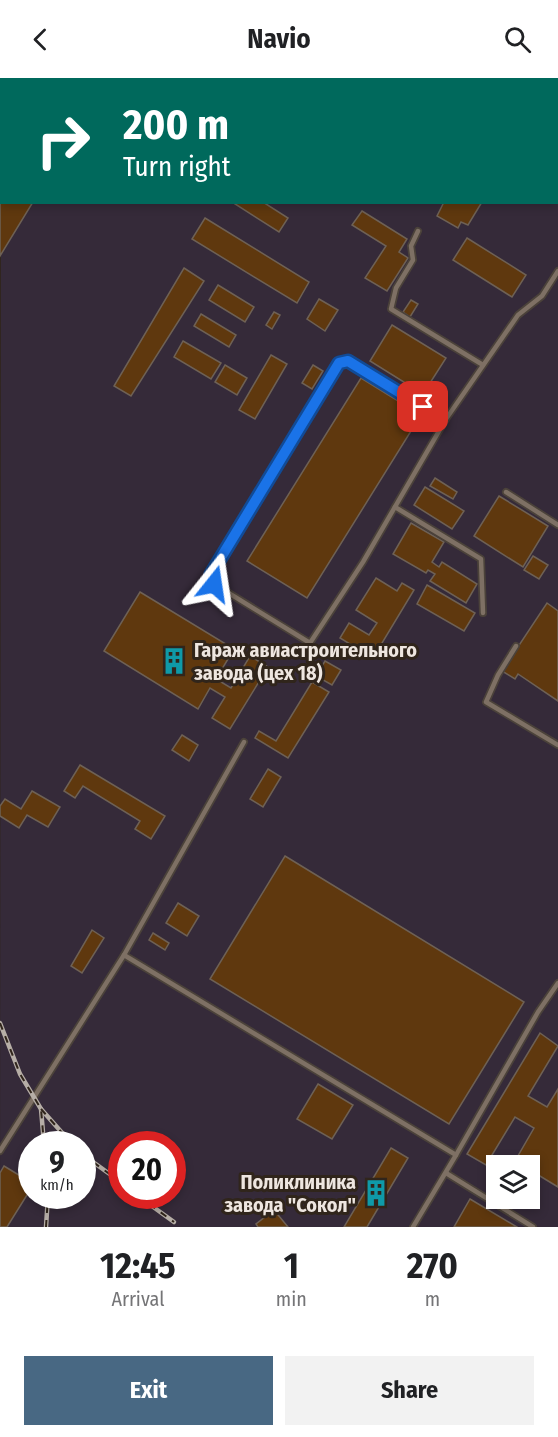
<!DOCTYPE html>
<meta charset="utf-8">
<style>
:root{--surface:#fff;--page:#f2f2f2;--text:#202124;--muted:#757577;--accent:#486883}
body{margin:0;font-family:"Fira Sans Condensed",sans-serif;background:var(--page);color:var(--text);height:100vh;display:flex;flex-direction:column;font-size:22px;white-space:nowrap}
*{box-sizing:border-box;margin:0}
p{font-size:20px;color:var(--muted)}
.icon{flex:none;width:33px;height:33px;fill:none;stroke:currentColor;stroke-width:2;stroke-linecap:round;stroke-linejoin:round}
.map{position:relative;height:1149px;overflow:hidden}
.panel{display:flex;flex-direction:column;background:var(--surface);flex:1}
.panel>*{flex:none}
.banner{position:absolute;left:0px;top:0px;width:558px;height:126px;box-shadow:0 3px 9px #0003;background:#00695c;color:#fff;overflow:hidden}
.controls{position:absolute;left:486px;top:1077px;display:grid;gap:12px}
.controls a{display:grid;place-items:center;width:54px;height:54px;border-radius:0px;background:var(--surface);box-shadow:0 3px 9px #0003;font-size:30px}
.speed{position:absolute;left:18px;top:1053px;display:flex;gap:12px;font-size:30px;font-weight:700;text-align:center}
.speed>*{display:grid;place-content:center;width:78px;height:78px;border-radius:50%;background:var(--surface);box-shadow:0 3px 9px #0003;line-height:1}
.speed small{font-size:15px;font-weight:400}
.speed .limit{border:9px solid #d22;background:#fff;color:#111}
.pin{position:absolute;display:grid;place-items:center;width:51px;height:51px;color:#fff;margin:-26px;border-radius:12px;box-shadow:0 3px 9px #0006}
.me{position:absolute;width:66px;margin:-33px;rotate:15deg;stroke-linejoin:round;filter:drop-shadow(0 0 4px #0008)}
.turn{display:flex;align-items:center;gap:21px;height:126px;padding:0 24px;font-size:27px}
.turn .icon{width:78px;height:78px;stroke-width:2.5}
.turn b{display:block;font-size:42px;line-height:51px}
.eta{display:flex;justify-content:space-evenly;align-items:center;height:102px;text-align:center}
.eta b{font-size:36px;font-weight:700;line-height:42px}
.primary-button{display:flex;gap:12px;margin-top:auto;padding:12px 24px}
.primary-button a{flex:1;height:69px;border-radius:0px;background:var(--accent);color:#fff;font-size:24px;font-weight:700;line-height:69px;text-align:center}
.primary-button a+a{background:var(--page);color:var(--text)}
header{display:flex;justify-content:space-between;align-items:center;height:78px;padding:0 24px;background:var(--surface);font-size:27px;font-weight:700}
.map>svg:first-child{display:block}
.industrial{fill:#352a39;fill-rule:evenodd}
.building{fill:#5f380e;stroke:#6e6155;stroke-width:1.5}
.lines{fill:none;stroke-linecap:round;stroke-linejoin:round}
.service-casing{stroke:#4b423a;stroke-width:8}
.service{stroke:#7e7064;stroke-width:4.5}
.rail-casing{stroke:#b6aea6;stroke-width:4.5}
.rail{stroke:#30251b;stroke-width:2;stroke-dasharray:7;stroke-linecap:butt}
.route-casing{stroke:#114b97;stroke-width:15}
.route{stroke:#1a73e8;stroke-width:10}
.labels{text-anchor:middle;stroke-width:6;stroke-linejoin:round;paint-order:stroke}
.poi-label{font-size:20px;font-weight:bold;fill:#eee6e0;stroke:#30251b;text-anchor:start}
</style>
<header><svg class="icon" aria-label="back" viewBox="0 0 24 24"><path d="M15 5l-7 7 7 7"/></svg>Navio<svg class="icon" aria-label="search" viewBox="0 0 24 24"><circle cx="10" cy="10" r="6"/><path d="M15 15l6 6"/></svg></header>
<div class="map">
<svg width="558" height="1149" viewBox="0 0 558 1149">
<rect width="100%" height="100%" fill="#30251b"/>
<path class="industrial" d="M1,33l1,91h554l2,-65v1090h-558zM32,1066h50v52h-50zM122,1066h50v52h-50zM496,1088h34v32h-34z"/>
<g class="building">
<polygon points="0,72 2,124 33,124 0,178"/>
<polygon points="232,124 263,124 288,140 279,154"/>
<polygon points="444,124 482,124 468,147 461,144 458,150 437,138"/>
<polygon points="362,133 407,161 399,174 408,180 387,213 365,200 386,168 352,147"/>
<polygon points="205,140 309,204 297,225 192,161"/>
<polygon points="467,160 526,197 512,219 453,182"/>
<polygon points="184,190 204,203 131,318 114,308"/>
<polygon points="218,207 254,229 245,244 209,222"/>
<polygon points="319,221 338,232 325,253 307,241"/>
<polygon points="411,222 418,226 410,239 403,234"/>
<polygon points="274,234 280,237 272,251 266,247"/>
<polygon points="201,236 236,257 229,269 194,248"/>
<polygon points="392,247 446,280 423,316 370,283"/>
<polygon points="183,263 221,285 211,301 174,279"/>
<polygon points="271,277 287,286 255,341 239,332"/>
<polygon points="225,287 247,300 237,317 215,304"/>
<polygon points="313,287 323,293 312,311 302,305"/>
<polygon points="361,300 421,337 307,520 247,483"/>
<polygon points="435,400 457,414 453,421 430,408"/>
<polygon points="425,409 464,433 452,451 414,427"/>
<polygon points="499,418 548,448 523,489 474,458"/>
<polygon points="411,445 444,464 432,484 439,489 442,484 477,506 466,525 430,503 435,496 428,492 426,495 393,476"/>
<polygon points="533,478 548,487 539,501 524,492"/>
<polygon points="376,500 397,513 402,505 414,512 373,580 340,560 349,545 369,557 377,545 356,532"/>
<polygon points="427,507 475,535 464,553 417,526"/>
<polygon points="140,514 234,571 216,601 231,610 250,578 268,589 230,651 212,640 225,619 210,610 198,631 104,573"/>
<polygon points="547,525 558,533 558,623 518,596 515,601 502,593"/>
<polygon points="325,583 341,592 332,607 316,598"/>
<polygon points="312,604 329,614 288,680 255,660 259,653 276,663"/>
<polygon points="182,657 198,667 189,683 172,672"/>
<polygon points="80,687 165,738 151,761 135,751 140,743 83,708 75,720 64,713"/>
<polygon points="268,691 281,699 263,729 250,721"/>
<polygon points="32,713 60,729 48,749 27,737 19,750 0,738 0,728 5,721 21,731"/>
<polygon points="285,778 524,924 449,1046 210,901"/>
<polygon points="178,825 199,838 187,858 166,845"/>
<polygon points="92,852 104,860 82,895 71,888"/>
<polygon points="153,855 169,865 165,872 149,862"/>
<polygon points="540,955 558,968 528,1018 547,1029 558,1011 558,1109 530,1092 530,1088 523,1088 515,1083 534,1050 515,1039 486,1087 467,1076"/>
<polygon points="318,1006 353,1027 332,1061 297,1041"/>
<polygon points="391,1070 408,1080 367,1149 344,1149"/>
<polygon points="4,1088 32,1105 32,1109 7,1149 0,1149 0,1095"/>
<polygon points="470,1121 517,1149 454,1149"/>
<polygon points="274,1132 288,1149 258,1149 256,1146"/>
</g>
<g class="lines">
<defs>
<g id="service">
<polyline points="0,30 2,29"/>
<polyline points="556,50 558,50"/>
<polyline points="418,153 411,168 413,182 396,210 391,231 483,287"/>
<polyline points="446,341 442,341 348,283 339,285 211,496 214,506 310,565 363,484 446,341 518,237 542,218 558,193"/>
<polyline points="506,414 558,447"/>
<polyline points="395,429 481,481 483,535"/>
<polyline points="516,568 498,597 486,624 558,667"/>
<polyline points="124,877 244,664"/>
<polyline points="0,1073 124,877 456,1077 413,1149"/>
<polyline points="456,1077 538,934 558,905"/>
<polyline points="446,1095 533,1149"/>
</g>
</defs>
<use href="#service" class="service-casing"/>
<use href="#service" class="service"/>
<defs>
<g id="rail">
<polyline points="0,9 2,9"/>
<polyline points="556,39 558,39"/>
<polyline points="0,945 20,996 41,1031 44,1066"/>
<polyline points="41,1031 72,1066"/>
<polyline points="82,1076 122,1105"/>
<polyline points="138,1118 174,1144"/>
<polyline points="46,1149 48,1118"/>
</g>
</defs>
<use href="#rail" class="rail-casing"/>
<use href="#rail" class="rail"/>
</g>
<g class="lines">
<defs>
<polyline id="route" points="214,506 211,496 339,285 348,283 423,329"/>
</defs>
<use href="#route" class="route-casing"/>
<use href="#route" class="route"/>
</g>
<defs>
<symbol id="building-bare" viewBox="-9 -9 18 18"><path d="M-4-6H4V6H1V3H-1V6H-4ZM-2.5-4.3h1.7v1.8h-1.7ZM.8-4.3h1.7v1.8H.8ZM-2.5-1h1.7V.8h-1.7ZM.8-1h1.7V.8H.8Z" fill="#0f9aa8" stroke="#30251b" stroke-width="2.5" paint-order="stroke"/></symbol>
</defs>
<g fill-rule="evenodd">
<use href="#building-bare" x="155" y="564" width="38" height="38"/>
<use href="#building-bare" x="357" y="1096" width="38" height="38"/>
</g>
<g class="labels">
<g class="poi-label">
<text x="194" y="579">Гараж авиастроительного<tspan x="194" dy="23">завода (цех 18)</tspan></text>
<text x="356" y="1111" text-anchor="end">Поликлиника<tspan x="356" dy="23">завода "Сокол"</tspan></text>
</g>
</g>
</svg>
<div class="controls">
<a><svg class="icon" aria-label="layers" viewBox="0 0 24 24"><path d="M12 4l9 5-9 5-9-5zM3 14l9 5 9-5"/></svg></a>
</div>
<div class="speed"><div>9<small>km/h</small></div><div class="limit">20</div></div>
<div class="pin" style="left:423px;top:329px;background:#d93025"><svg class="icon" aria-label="arrive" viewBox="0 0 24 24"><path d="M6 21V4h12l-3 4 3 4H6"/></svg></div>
<svg class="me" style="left:214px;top:506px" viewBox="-20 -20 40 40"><path d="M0-17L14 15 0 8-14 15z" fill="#1a73e8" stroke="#fff" stroke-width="4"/></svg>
<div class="banner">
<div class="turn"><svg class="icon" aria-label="right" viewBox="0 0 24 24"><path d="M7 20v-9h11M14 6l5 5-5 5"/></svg><div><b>200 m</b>Turn right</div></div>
</div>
</div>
<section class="panel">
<div class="eta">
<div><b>12:45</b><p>Arrival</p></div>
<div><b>1</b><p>min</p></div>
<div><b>270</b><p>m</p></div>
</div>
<div class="primary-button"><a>Exit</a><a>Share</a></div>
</section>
